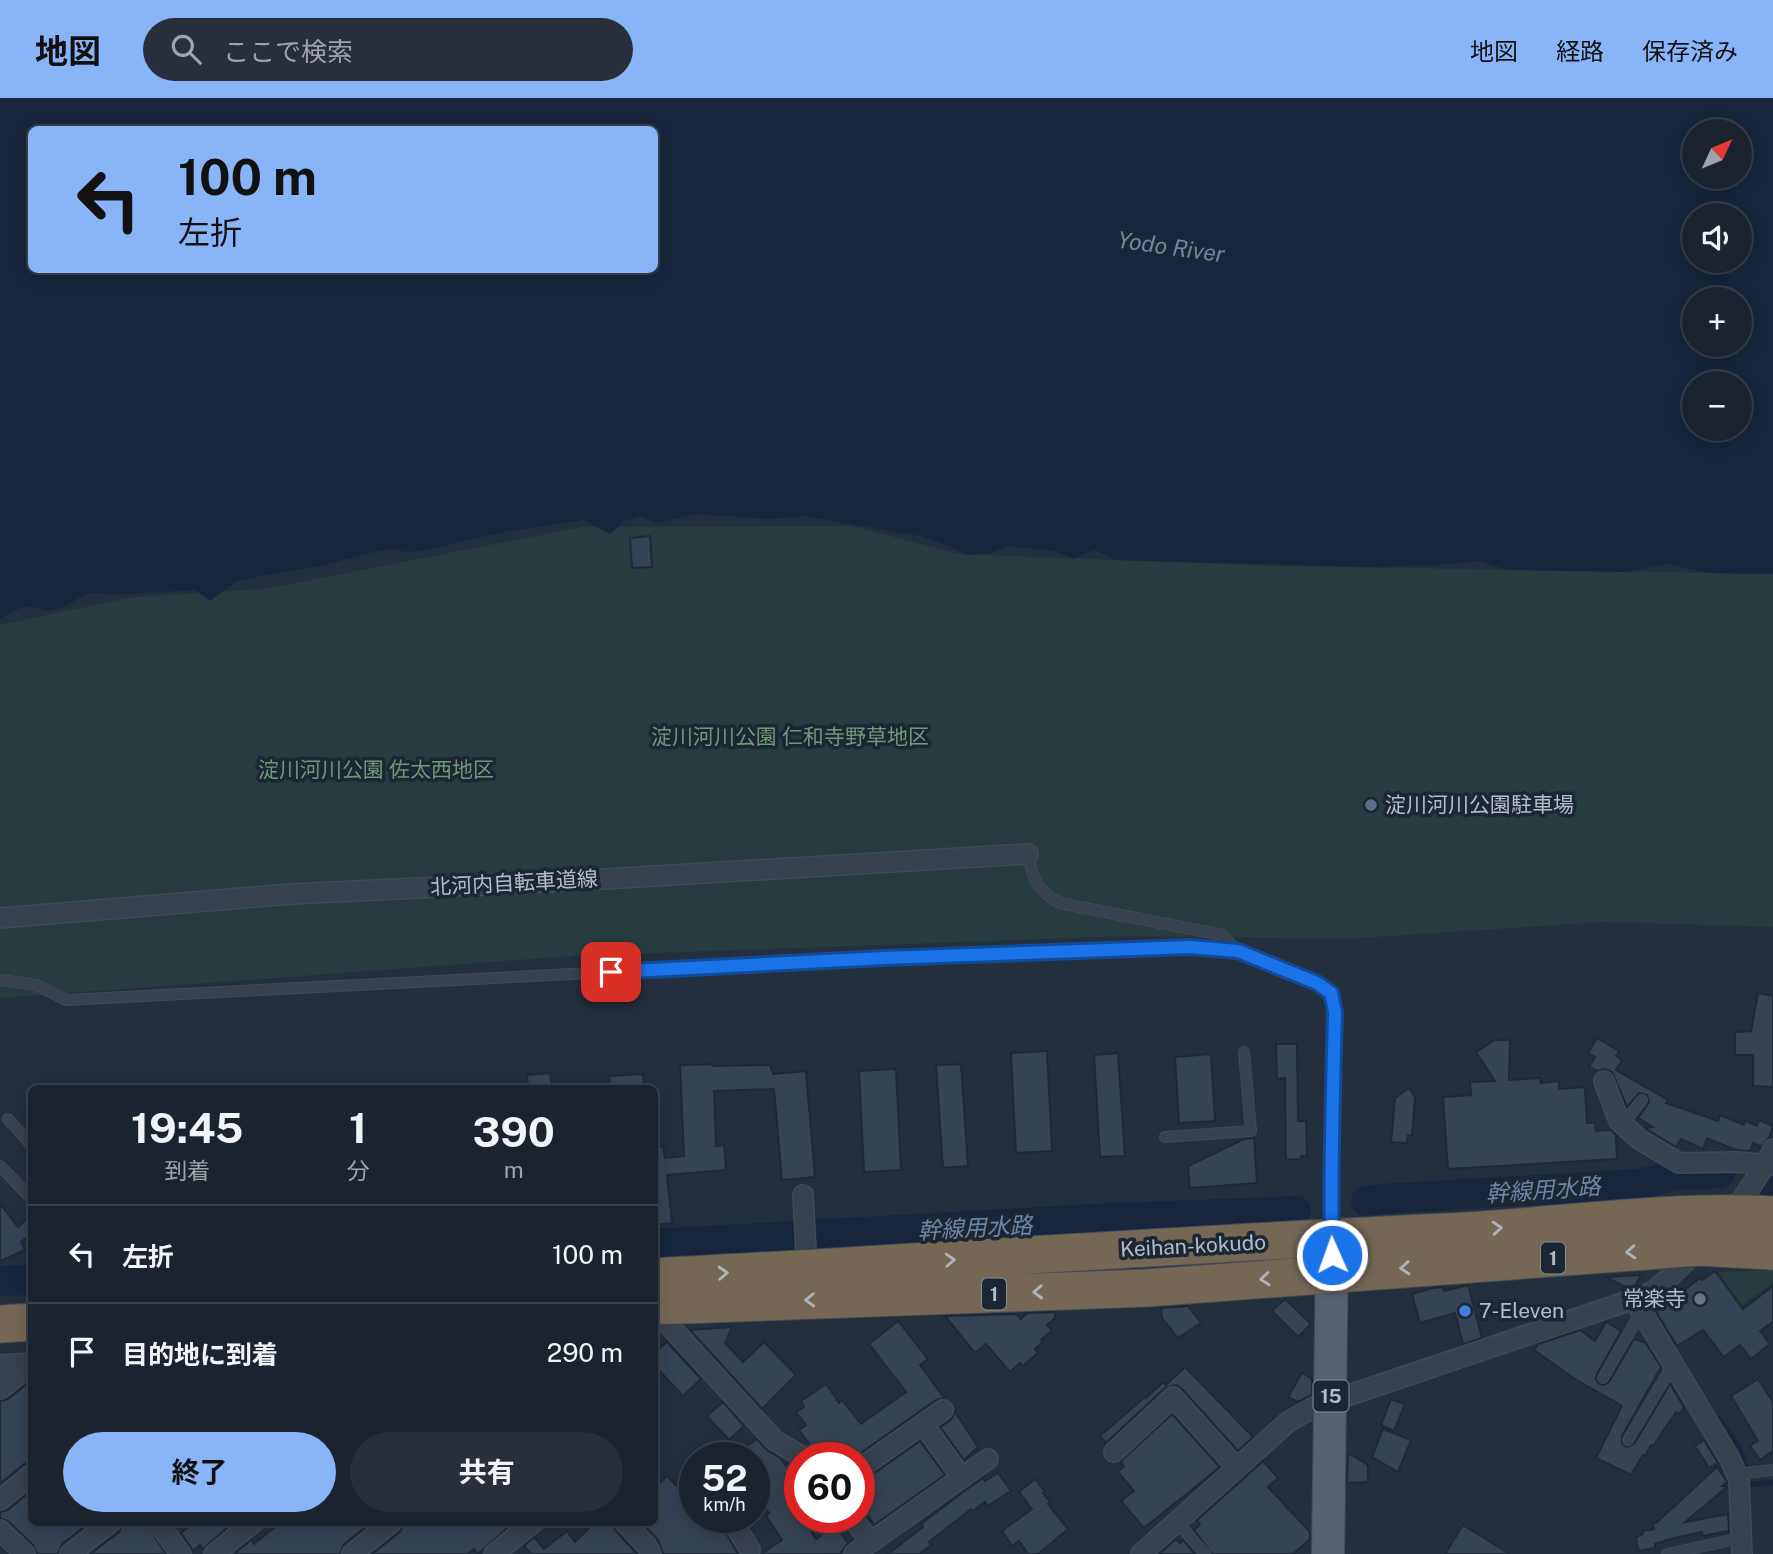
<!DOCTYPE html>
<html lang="ja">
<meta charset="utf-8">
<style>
:root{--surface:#1b232e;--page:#282f3a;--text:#f1f3f6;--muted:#a0a4aa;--line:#39404a;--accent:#8ab4f8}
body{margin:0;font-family:"Public Sans","Noto Sans JP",sans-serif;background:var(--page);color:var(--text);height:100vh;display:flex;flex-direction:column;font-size:26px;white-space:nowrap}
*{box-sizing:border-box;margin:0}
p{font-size:23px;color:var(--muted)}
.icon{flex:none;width:38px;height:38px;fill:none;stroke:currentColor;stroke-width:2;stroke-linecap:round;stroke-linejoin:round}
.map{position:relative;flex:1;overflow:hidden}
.side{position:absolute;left:28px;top:987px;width:630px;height:441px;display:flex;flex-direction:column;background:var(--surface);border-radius:10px;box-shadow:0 4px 18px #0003,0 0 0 2px var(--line)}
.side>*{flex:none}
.hud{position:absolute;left:28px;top:28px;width:630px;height:147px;border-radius:10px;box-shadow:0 4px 18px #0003,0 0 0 2px var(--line);background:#8ab4f8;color:#111;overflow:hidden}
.needle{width:46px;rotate:46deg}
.fabs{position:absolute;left:1682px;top:21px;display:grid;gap:14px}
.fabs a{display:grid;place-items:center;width:70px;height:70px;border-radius:50%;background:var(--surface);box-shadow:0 4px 18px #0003,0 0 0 2px var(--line);font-size:35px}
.speed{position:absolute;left:679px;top:1344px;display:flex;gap:14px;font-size:35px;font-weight:700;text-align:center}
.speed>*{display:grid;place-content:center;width:91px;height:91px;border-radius:50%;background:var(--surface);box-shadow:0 4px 18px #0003,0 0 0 2px var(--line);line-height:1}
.speed small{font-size:18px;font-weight:400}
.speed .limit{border:10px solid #d22;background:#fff;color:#111}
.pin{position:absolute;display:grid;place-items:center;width:60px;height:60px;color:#fff;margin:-30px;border-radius:14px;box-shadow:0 4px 10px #0006}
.me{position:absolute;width:77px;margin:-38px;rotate:358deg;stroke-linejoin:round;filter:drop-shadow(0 0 5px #0008)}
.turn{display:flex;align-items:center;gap:24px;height:147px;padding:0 35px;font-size:32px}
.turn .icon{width:91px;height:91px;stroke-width:2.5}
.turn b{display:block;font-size:49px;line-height:60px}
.eta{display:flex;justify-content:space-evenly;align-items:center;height:119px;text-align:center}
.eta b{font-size:42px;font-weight:700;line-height:49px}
.primary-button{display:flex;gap:14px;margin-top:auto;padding:14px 35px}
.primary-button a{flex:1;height:80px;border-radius:42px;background:var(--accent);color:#111;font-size:28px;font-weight:700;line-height:80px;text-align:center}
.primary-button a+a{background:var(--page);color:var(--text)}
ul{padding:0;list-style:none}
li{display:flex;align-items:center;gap:21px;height:98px;padding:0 35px;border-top:2px solid var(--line)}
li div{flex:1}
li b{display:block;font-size:26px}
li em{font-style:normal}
header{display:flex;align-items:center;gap:42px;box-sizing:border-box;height:98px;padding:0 35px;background:var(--accent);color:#111}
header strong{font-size:33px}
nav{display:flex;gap:38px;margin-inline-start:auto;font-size:24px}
.search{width:490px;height:63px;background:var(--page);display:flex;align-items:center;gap:18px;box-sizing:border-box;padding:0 24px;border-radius:38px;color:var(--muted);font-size:26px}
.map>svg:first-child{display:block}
.green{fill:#263c3f}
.water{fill:#17263c;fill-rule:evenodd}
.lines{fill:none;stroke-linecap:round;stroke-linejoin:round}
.stream{stroke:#17263c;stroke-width:5}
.river{stroke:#17263c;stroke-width:30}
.building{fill:#364354;stroke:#1f2835;stroke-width:2}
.lane-casing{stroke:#414a57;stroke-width:12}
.street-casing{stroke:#414a57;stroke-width:22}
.primary-casing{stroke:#414a57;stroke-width:34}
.highway-casing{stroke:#434c59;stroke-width:39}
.lane{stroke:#38414e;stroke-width:10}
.street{stroke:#38414e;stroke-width:19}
.primary{stroke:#56606e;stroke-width:32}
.highway{stroke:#746855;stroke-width:37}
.oneway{stroke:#aeb4bd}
.route-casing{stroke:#114b97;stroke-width:18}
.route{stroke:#1a73e8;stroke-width:12}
.service-dot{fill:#5c6f8a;stroke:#1d2633;stroke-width:2.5}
.worship-dot{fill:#6b7280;stroke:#1d2633;stroke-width:2.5}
.shop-dot{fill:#3f7fe0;stroke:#1d2633;stroke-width:2.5}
.labels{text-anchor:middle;stroke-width:7;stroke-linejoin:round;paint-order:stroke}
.shield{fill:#1d2633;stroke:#878f9c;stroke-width:2}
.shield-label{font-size:19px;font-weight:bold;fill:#b4bcc9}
.park-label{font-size:21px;fill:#6b9a76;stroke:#1d2633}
.poi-label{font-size:21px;fill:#b4bcc9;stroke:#1d2633;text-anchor:start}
.street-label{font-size:21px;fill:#b4bcc9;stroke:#1d2633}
.water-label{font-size:23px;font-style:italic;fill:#6d86a8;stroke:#1d2633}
</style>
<header>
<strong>地図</strong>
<div class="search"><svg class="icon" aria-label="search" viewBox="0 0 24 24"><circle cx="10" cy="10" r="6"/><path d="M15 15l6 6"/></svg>ここで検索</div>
<nav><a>地図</a><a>経路</a><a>保存済み</a></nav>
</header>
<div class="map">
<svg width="1773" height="1456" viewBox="0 0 1773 1456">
<rect width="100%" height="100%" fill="#242f3e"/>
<g class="green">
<polygon points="852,428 958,456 1276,468 1773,476 1773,829 1603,824 1345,841 1128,838 573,858 0,900 0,527 133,499 265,491 582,429"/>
<polygon points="1773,1172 1773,1185 1742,1207 1718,1174"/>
</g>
<path class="water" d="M0,0h1773v476l-64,-1 -41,-9 -41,8 -119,-2 -28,-9 -44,4 -68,2 -252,-7 -22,-10 -21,9 -17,-8 -49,-5 -16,7 -24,2 -18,-9 -29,-10 -118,-20 -32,3 -75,-5 -39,9 -17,-7 -15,5 -14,13 -26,-14 -76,11 -87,20 -14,1 -13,-3 -20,3 -55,14 -58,10 -26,6 -25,19 -15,-11 -87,5c-21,-10 -32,9 -50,14 -15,4 -15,0 -27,-2 -12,-1 -21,6 -31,12zM32,32h622v140h-622zM1694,33h46v46h-46zM1694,117h46v46h-46zM1694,201h46v46h-46zM1694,285h46v46h-46z"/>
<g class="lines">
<g class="stream">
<path d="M1717,1319c16,18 26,33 30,56"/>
<polyline points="1749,1387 1773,1384"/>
</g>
<g class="river">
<polyline points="1770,1084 1773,1085"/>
<polyline points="1366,1103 1380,1101 1639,1086 1679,1077 1720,1075"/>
<polyline points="654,1146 1093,1121 1296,1113"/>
<polyline points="0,1183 32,1182"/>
</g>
</g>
<g class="building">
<polygon points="650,438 652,469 632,470 630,440"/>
<polygon points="1758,895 1773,898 1773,989 1753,988 1753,957 1735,957 1735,934 1751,933"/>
<polygon points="1597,940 1619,953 1616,958 1622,962 1616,972 1668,1002 1666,1005 1718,1023 1720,1017 1744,1027 1745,1023 1757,1028 1759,1022 1773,1028 1769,1040 1761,1049 1753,1045 1750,1053 1736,1052 1707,1040 1703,1051 1681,1041 1676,1049 1646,1031 1645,1030 1653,1029 1638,1020 1649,1004 1647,997 1639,995 1627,1009 1612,974 1605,971 1597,973 1589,969 1595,959 1588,955"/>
<polygon points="1495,942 1510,942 1509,982 1540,980 1541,985 1559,983 1559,991 1585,989 1587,1025 1595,1025 1596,1033 1611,1032 1616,1037 1617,1061 1448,1071 1443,999 1471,997 1470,984 1495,983 1476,954"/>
<polygon points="1276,946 1297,946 1298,1023 1306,1023 1307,1058 1301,1058 1301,1061 1286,1062 1285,980 1277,981"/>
<polygon points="1047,953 1052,1053 1016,1055 1011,955"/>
<polygon points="1118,955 1125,1058 1100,1059 1094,957"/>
<polygon points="1211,956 1215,1023 1179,1025 1175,959"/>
<polygon points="713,966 713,968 770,967 773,976 806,973 815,1079 782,1082 774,991 714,993 716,1048 724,1047 726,1072 667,1077 672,1125 654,1127 654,1049 663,1048 665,1060 684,1058 680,967"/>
<polygon points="961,966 968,1068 943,1070 936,967"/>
<polygon points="896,971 901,1072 864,1074 859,973"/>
<polygon points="550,975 552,990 528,990 527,977"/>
<polygon points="643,976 644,990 610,990 609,978"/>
<polygon points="1409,990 1415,999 1412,1037 1408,1037 1407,1045 1391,1044 1395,1000"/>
<polygon points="1254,1040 1257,1085 1190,1090 1188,1068 1244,1041"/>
<polygon points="0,1106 18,1129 32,1117 32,1135 21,1144 25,1152 0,1163"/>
<polygon points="1715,1173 1743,1211 1773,1188 1773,1224 1760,1233 1770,1246 1751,1261 1740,1247 1724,1259 1703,1232 1677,1248 1656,1214 1700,1180 1702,1182"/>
<polygon points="1641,1177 1635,1188 1627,1190 1606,1179"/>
<polygon points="1468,1187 1482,1240 1463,1246 1455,1215 1420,1225 1412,1196 1432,1190 1443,1189 1444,1193"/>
<polygon points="1285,1201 1311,1226 1298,1239 1272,1213"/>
<polygon points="1188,1208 1201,1225 1178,1240 1162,1220 1161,1210"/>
<polygon points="1055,1214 1055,1220 1047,1227 1052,1232 1041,1242 1043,1244 1035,1251 1038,1255 1023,1268 1020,1265 1010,1274 986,1246 975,1255 945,1218 1016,1216 1021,1221 1027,1215"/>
<polygon points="898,1223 928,1261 920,1267 944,1300 936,1302 854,1360 820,1360 799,1332 806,1327 796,1314 804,1309 801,1303 826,1286 839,1305 842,1302 861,1326 906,1294 869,1246"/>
<polygon points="1606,1224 1621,1233 1597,1276 1596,1281 1599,1286 1604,1287 1609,1284 1634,1241 1646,1245 1661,1269 1622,1338 1622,1346 1627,1349 1634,1346 1670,1286 1684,1309 1680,1316 1676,1314 1653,1348 1651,1347 1645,1358 1643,1357 1631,1377 1596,1360 1622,1308 1575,1281 1534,1252 1538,1246 1580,1232 1595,1243"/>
<polygon points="732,1229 725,1245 743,1264 764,1244 796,1277 762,1311 690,1232"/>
<polygon points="667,1244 701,1281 683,1298 654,1267 654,1255"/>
<polygon points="1185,1269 1253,1339 1238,1353 1182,1291 1176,1287 1165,1290 1106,1345 1100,1338 1145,1299 1146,1300 1163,1284 1166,1287"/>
<polygon points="1302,1275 1312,1281 1312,1297 1298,1304 1288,1299"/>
<polygon points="1758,1281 1773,1304 1773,1353 1760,1362 1750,1348 1758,1343 1731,1298"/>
<polygon points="32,1282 32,1364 24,1366 0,1386 0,1303 8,1301"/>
<polygon points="1391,1301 1405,1306 1394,1333 1381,1327"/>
<polygon points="723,1304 744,1328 729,1342 707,1318"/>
<polygon points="955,1314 978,1349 964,1362 940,1329 951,1322"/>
<polygon points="1172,1316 1220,1369 1144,1430 1121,1403 1134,1393 1118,1374 1124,1368 1120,1364"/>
<polygon points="1383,1331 1411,1342 1398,1374 1372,1359"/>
<polygon points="757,1341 767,1352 780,1360 786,1368 789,1365 800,1381 800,1419 802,1419 816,1441 835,1427 848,1445 840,1456 761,1456 782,1442 766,1418 769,1415 754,1393 754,1360 730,1360"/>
<polygon points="1704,1342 1718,1365 1709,1370 1695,1348"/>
<polygon points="920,1343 945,1377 874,1427 859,1403 859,1383 866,1381"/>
<polygon points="1348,1355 1368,1367 1368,1384 1347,1385"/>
<polygon points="1263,1363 1278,1380 1268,1389 1310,1434 1310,1441 1293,1456 1212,1456 1194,1432 1200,1427 1197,1422"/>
<polygon points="1717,1369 1727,1384 1722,1388 1727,1389 1685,1424 1728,1416 1729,1433 1703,1438 1702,1434 1670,1441 1655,1446 1655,1450 1638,1453 1636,1439 1643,1436 1642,1433 1654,1431 1653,1425 1657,1424"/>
<polygon points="998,1375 1011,1393 988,1408 985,1404 973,1413 971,1411 929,1444 931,1447 919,1456 888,1456 923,1429 921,1426 967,1391 983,1380 985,1383"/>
<polygon points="667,1378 695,1406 695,1419 717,1419 738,1456 663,1456 658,1442 641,1424 654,1424 654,1390"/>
<polygon points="1035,1381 1045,1394 1043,1395 1050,1404 1048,1406 1068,1431 1038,1456 1028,1456 1019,1443 1012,1448 1002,1433 1032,1411 1019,1394"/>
<polygon points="32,1392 32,1424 90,1424 62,1446 58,1456 37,1456 33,1447 8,1423 0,1420 0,1414 8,1412"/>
<polygon points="123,1424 145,1424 166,1456 90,1456 119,1434"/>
<polygon points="195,1424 234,1424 203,1451 200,1447 193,1453 181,1435"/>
<polygon points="281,1424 372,1424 344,1446 340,1456 238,1456 236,1454 251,1442 254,1446"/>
<polygon points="404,1424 514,1424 478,1456 474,1451 468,1456 372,1456 400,1434"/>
<polygon points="595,1424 612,1424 615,1432 637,1456 531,1456 524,1448 534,1439 544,1451 567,1433 575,1444"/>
<polygon points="1463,1427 1510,1456 1445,1456"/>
<polygon points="1176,1441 1180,1445 1183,1442 1195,1456 1159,1456"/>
</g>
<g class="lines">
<defs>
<g id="lane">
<path d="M1028,756c5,27 8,34 31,49l163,32 16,16"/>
<path d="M0,882l37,5 29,15 818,-42 306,-11 48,4 79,32 14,10 4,19c-2,73 -6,146 -4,220"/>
<polyline points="8,1021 32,1048"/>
<polyline points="1623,1026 1642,1002"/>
<polyline points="1165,1039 1251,1033 1244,954"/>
<polyline points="0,1068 28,1097 32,1094"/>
<polyline points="1603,1280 1641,1214"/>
<polyline points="1628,1342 1673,1267"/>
<polyline points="1737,1376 1773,1372"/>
<polyline points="1177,1424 1205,1456"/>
<polyline points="1667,1456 1741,1440"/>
</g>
<g id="street">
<polyline points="0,820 291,796 571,783 1028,756"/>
<polyline points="1604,983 1619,1023 1639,1041 1679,1065 1737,1064 1773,1067"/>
<polyline points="803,1097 807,1171"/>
<polyline points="1731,1118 1766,1066 1773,1051"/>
<polyline points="1634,1201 1730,1361 1739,1381 1742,1456"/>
<polyline points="654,1211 774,1342 804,1360"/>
<polyline points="0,1267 32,1265"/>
<polyline points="0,1291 32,1266"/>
<polyline points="923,1326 962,1380"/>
<polyline points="1114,1354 1173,1299 1237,1370"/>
<polyline points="859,1371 943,1312"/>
<polyline points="0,1402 32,1376"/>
<polyline points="851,1419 871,1444"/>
<polyline points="731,1421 750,1452"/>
<polyline points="157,1424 181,1456"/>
<polyline points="624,1424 647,1448 651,1456"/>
<polyline points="0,1432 25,1456"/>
<polyline points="70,1456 111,1424"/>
<polyline points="214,1456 254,1424"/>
<polyline points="352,1456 392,1424"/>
<polyline points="494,1456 534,1424"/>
<polyline points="854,1456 988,1361"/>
<polyline points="1141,1456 1288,1324 1314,1309 1646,1197 1658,1190 1697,1152"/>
</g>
<polyline id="primary" points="1328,1456 1332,1153"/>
<g id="highway">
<path d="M654,1179c265,-14 529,-33 793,-45 109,-5 217,-23 326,-17"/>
<polyline points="654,1208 1147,1190 1700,1149 1773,1153"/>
<polyline points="0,1226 32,1224"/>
</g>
</defs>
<use href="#lane" class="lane-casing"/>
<use href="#street" class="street-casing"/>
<use href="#primary" class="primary-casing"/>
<use href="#highway" class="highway-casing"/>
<use href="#lane" class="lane"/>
<use href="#street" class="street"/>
<use href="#primary" class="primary"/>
<use href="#highway" class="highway"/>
</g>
<defs><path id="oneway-chevron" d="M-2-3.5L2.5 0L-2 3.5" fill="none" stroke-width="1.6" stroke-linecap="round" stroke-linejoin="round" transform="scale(1.75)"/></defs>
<g class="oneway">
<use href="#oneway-chevron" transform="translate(1497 1130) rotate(-4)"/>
<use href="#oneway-chevron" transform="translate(1631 1154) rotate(176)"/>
<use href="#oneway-chevron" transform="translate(950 1162) rotate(-3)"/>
<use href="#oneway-chevron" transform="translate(1405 1170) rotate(176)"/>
<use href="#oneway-chevron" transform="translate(723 1175) rotate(-3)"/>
<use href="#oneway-chevron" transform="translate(1265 1181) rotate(175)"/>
<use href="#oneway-chevron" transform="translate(1038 1194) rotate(178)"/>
<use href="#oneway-chevron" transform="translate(810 1202) rotate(178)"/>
</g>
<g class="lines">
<defs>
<path id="route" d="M611,874l273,-14 306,-11 48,4 79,32 14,10 4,19c-2,81 -5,162 -3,243"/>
</defs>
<use href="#route" class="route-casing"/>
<use href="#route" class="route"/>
</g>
<circle class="service-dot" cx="1371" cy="707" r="7"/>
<circle class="worship-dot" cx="1700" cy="1201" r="7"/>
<circle class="shop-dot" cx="1465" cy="1213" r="7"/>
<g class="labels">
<g class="shield">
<rect x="1541" y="1144.5" width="24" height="31" rx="5"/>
<rect x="982" y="1180.5" width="24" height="31" rx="5"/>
<rect x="1313.5" y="1282.5" width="35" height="31" rx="5"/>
</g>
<g class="shield-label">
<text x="1553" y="1167">1</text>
<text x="994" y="1203">1</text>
<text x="1331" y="1305">15</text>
</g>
<g class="park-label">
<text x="790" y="646">淀川河川公園 仁和寺野草地区</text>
<text x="376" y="679">淀川河川公園 佐太西地区</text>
</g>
<g class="poi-label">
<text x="1385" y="714">淀川河川公園駐車場</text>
<text x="1686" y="1208" text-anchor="end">常楽寺</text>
<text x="1479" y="1220">7-Eleven</text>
</g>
<g class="street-label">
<text transform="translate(514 785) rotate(-3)" y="7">北河内自転車道線</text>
<text transform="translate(1193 1148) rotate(-3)" y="7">Keihan-kokudo</text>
</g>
<g class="water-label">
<text transform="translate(1171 149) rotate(8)" y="8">Yodo River</text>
<text transform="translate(1543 1092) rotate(-4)" y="8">幹線用水路</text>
<text transform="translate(975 1130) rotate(-3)" y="8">幹線用水路</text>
</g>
</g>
</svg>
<div class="fabs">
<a><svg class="needle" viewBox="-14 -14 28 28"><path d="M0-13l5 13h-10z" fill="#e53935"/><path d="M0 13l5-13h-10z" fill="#a0a4aa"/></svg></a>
<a><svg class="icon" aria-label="sound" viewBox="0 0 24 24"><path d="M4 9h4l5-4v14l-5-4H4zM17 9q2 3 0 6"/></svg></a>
<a>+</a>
<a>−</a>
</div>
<div class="speed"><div>52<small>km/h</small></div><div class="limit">60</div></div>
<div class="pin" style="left:611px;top:874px;background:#d93025"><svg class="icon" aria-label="arrive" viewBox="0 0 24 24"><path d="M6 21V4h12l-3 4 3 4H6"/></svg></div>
<svg class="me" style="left:1332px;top:1157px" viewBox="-20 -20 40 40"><circle r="17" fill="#1a73e8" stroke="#fff" stroke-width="3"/><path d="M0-11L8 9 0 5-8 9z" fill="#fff"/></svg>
<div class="hud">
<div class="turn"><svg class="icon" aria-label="left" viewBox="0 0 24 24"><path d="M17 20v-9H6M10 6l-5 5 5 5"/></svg><div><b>100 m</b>左折</div></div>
</div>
<section class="side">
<div class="eta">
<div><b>19:45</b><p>到着</p></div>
<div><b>1</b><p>分</p></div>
<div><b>390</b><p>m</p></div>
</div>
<ul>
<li><svg class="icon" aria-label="left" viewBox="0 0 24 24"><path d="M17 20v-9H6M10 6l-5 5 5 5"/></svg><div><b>左折</b></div><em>100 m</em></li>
<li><svg class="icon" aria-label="arrive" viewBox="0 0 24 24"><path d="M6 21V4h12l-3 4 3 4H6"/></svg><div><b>目的地に到着</b></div><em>290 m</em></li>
</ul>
<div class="primary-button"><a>終了</a><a>共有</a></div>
</section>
</div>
